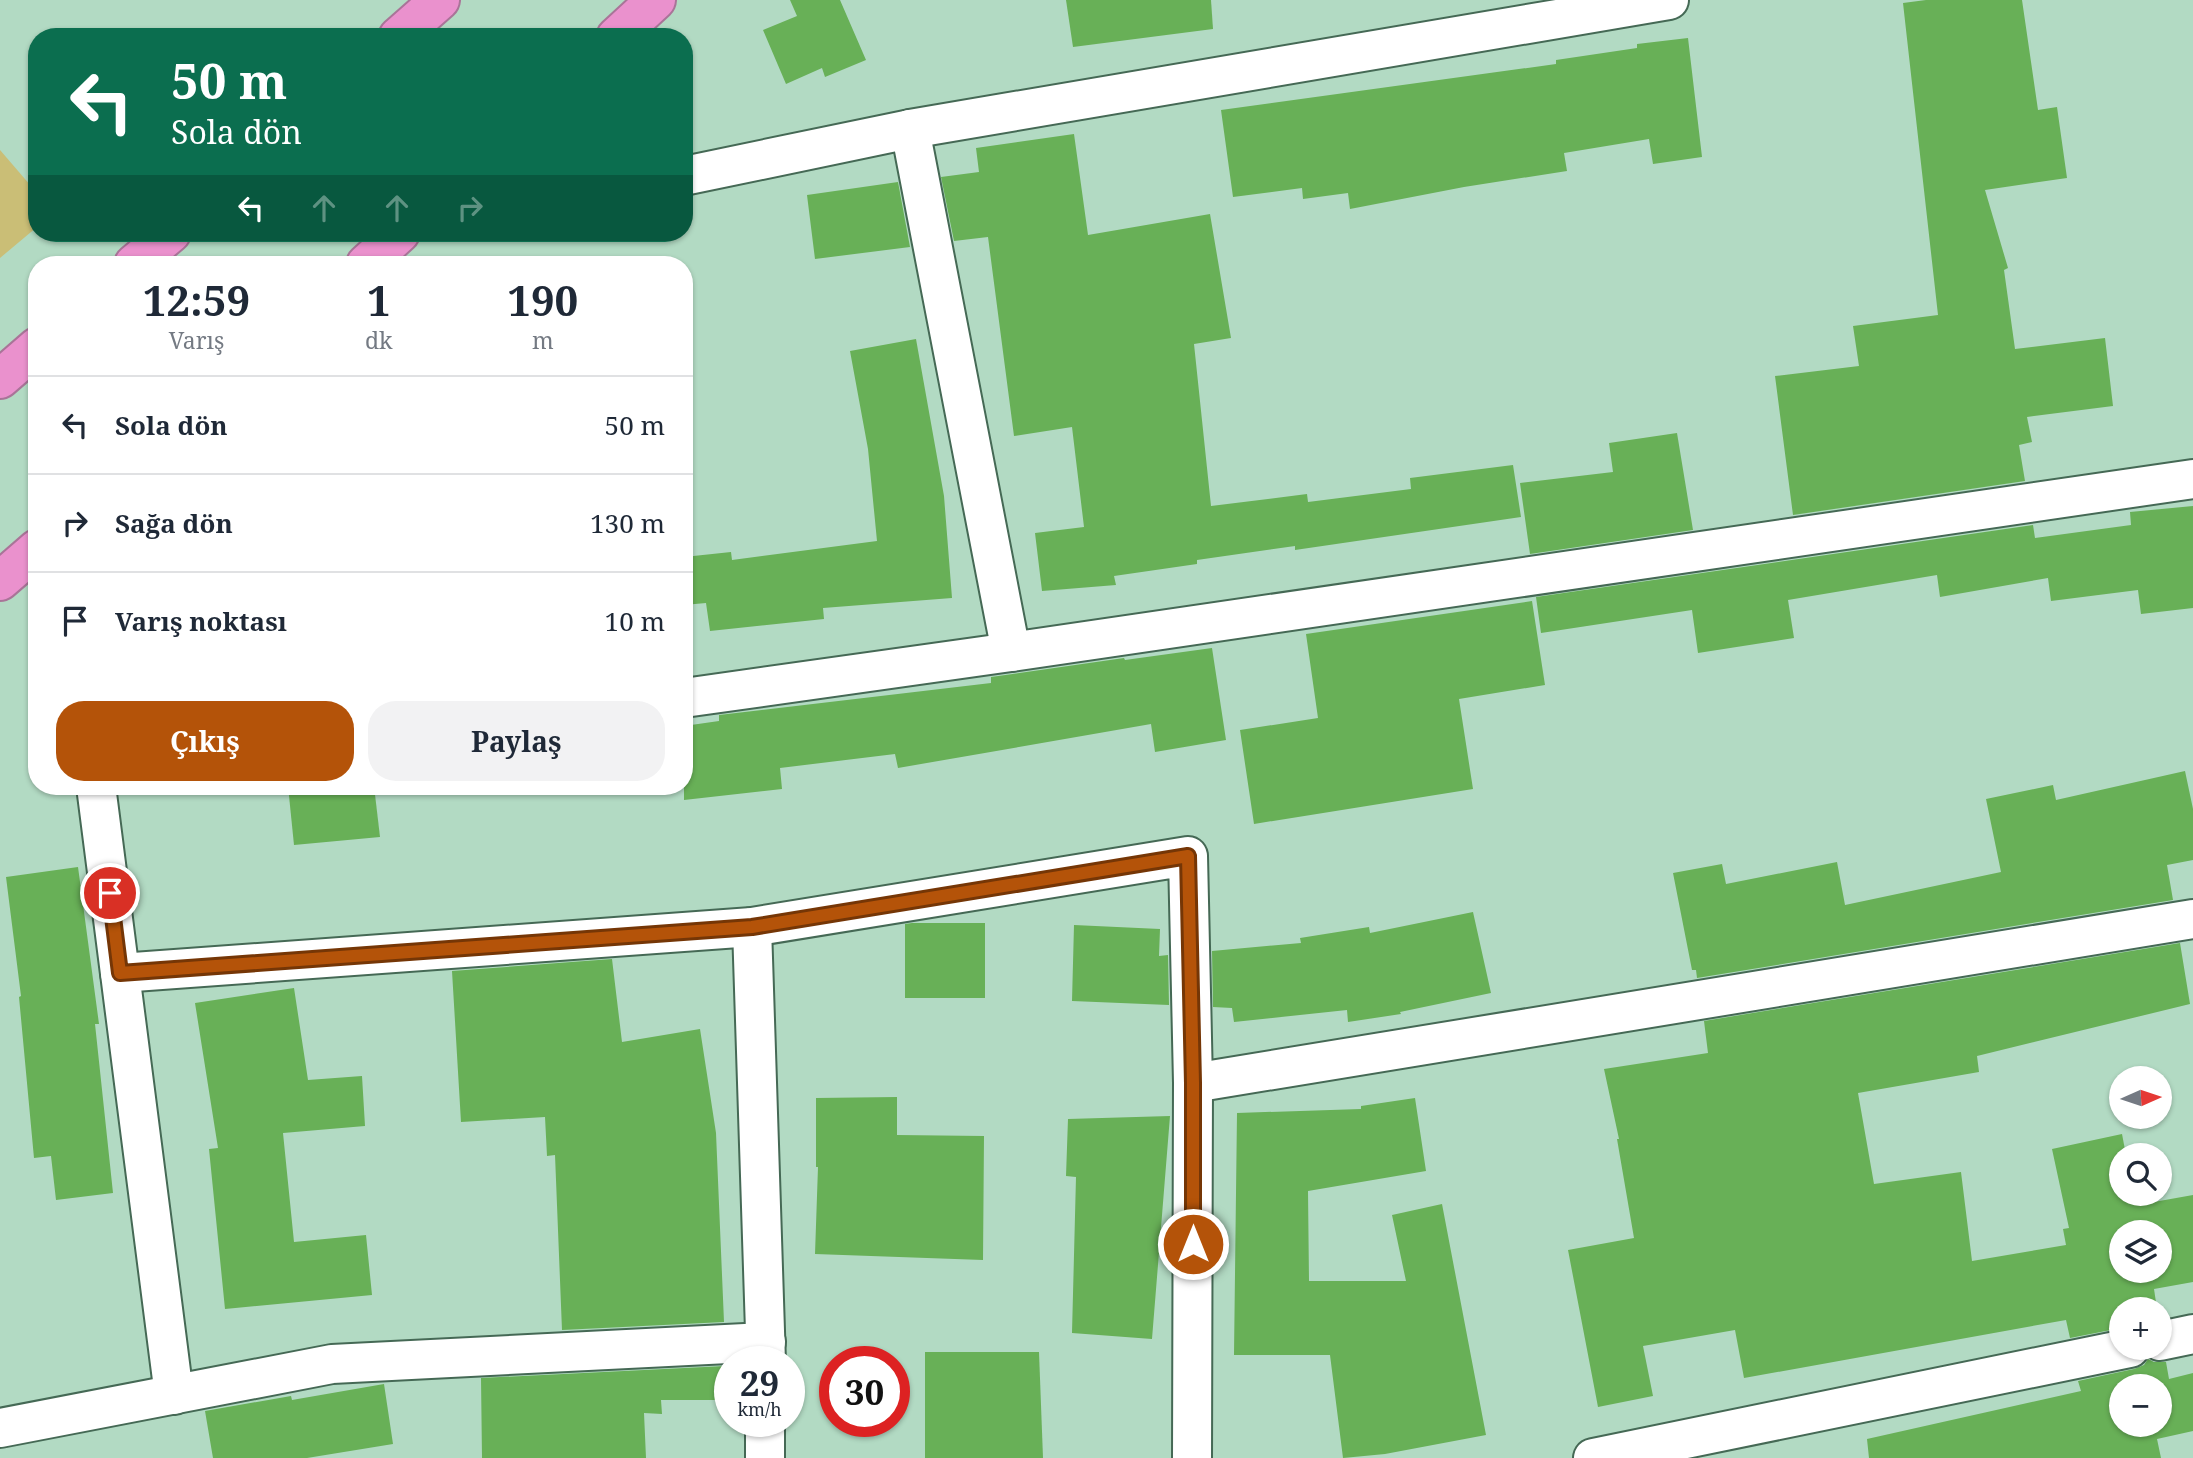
<!DOCTYPE html>
<html lang="tr">
<meta charset="utf-8">
<style>
:root{--surface:#fff;--page:#f2f2f3;--text:#1f2937;--muted:#747a83;--line:#e0e1e3;--accent:#b45309}
body{margin:0;font-family:"Noto Serif",serif;background:var(--page);color:var(--text);height:100vh;display:flex;flex-direction:column;font-size:26px;white-space:nowrap}
*{box-sizing:border-box;margin:0}
p{font-size:23px;color:var(--muted)}
.icon{flex:none;width:38px;height:38px;fill:none;stroke:currentColor;stroke-width:2;stroke-linecap:round;stroke-linejoin:round}
.map{position:relative;flex:1;overflow:hidden}
.sheet{position:absolute;left:28px;top:256px;width:665px;height:539px;display:flex;flex-direction:column;background:var(--surface);border-radius:28px;box-shadow:0 2px 5px #0004}
.sheet>*{flex:none}
.hud{position:absolute;left:28px;top:28px;width:665px;height:214px;border-radius:28px;box-shadow:0 2px 5px #0004;background:#0b6e4f;color:#fff;overflow:hidden}
.needle{width:46px;rotate:87deg}
.fabs{position:absolute;left:2109px;top:1066px;display:grid;gap:14px}
.fabs a{display:grid;place-items:center;width:63px;height:63px;border-radius:50%;background:var(--surface);box-shadow:0 2px 5px #0004;font-size:35px}
.speed{position:absolute;left:714px;top:1346px;display:flex;gap:14px;font-size:35px;font-weight:700;text-align:center}
.speed>*{display:grid;place-content:center;width:91px;height:91px;border-radius:50%;background:var(--surface);box-shadow:0 2px 5px #0004;line-height:1}
.speed small{font-size:18px;font-weight:400}
.speed .limit{border:10px solid #d22;background:#fff;color:#111}
.pin{position:absolute;display:grid;place-items:center;width:60px;height:60px;color:#fff;margin:-30px;border:4px solid #fff;border-radius:50%;box-shadow:0 2px 7px #0007}
.me{position:absolute;width:77px;margin:-38px;rotate:0deg;stroke-linejoin:round;filter:drop-shadow(0 0 5px #0008)}
.turn{display:flex;align-items:center;gap:24px;height:147px;padding:0 28px;font-size:32px}
.turn .icon{width:91px;height:91px;stroke-width:2.5}
.turn b{display:block;font-size:49px;line-height:60px}
.lanes{display:flex;align-items:center;height:66px;padding:0 28px;background:#0003;justify-content:center;gap:35px;direction:ltr}
.lanes .off{opacity:.35}
.eta{display:flex;justify-content:space-evenly;align-items:center;height:119px;text-align:center}
.eta b{font-size:42px;font-weight:700;line-height:49px}
.primary-button{display:flex;gap:14px;margin-top:auto;padding:14px 28px}
.primary-button a{flex:1;height:80px;border-radius:28px;background:var(--accent);color:#fff;font-size:28px;font-weight:700;line-height:80px;text-align:center}
.primary-button a+a{background:var(--page);color:var(--text)}
ul{padding:0;list-style:none}
li{display:flex;align-items:center;gap:21px;height:98px;padding:0 28px;border-top:2px solid var(--line)}
li div{flex:1}
li b{display:block;font-size:26px}
li em{font-style:normal}
.map>svg:first-child{display:block}
.green{fill:#cabe76}
.building{fill:#68b057;fill-rule:evenodd}
.lines{fill:none;stroke-linecap:round;stroke-linejoin:round}
.street-casing{stroke:#456955;stroke-width:42}
.highway-casing{stroke:#a97498;stroke-width:42}
.street{stroke:#fff;stroke-width:38}
.highway{stroke:#ea91cd;stroke-width:38}
.route-casing{stroke:#753606;stroke-width:18}
.route{stroke:#b45309;stroke-width:12}
</style>
<div class="map">
<svg width="2193" height="1458" viewBox="0 0 2193 1458">
<rect width="100%" height="100%" fill="#b2dac3"/>
<polygon class="green" points="0,150 37,193 37,227 0,258"/>
<g class="building">
<polygon points="790,0 840,0 866,60 825,77 822,68 786,84 763,30 797,16"/>
<polygon points="1066,0 1211,0 1213,29 1073,47"/>
<polygon points="1926,0 2022,0 2038,110 2057,107 2067,178 1985,190 2008,268 2004,270 2015,349 2105,338 2113,406 2027,417 2032,442 2019,445 2025,481 1793,515 1775,376 1859,366 1853,326 1938,315 1903,3"/>
<polygon points="1688,38 1702,157 1653,164 1649,139 1564,153 1567,171 1464,187 1350,209 1348,193 1303,199 1302,188 1233,197 1221,110 1556,64 1556,60 1637,48 1637,44"/>
<polygon points="1074,134 1088,235 1210,214 1231,338 1194,344 1211,506 1307,494 1308,502 1411,489 1410,478 1513,465 1521,517 1295,550 1295,546 1197,560 1197,564 1114,576 1116,585 1042,591 1035,533 1084,527 1072,427 1014,436 988,237 954,241 941,177 979,172 976,148"/>
<polygon points="898,182 910,247 815,259 807,195"/>
<polygon points="916,339 944,496 952,598 823,608 824,619 710,631 706,603 684,605 684,557 731,552 732,560 877,541 868,449 850,351"/>
<polygon points="1677,433 1693,530 1530,554 1520,483 1613,472 1609,443"/>
<polygon points="2193,506 2193,608 2141,614 2138,590 2051,601 2048,578 1940,597 1937,575 1788,600 1794,638 1698,653 1692,610 1541,633 1536,597 2033,525 2035,538 2131,525 2130,512"/>
<polygon points="1532,601 1545,685 1459,699 1473,789 1254,824 1240,730 1318,718 1306,634"/>
<polygon points="1212,648 1226,740 1155,752 1151,724 898,768 895,754 780,768 782,789 684,800 684,726 719,721 719,715 991,683 991,677 1124,658 1125,660"/>
<polygon points="2185,771 2193,809 2193,860 2167,865 2173,900 1697,978 1696,970 1692,970 1673,873 1722,864 1726,884 1837,862 1845,905 2001,872 1986,799 2053,785 2056,800"/>
<polygon points="288,786 374,786 380,837 294,845"/>
<polygon points="78,867 99,1024 95,1024 113,1193 56,1200 51,1156 34,1158 19,997 21,996 6,877"/>
<polygon points="1473,912 1491,993 1400,1012 1401,1014 1348,1022 1347,1010 1234,1022 1232,1008 1213,1007 1212,951 1301,943 1300,938 1369,927 1370,933"/>
<polygon points="912,923 985,923 985,998 905,998 905,924"/>
<polygon points="1074,925 1160,929 1159,956 1168,955 1169,1005 1072,1001"/>
<path d="M2180,943l10,61 -213,52 2,16 -121,21 16,91 87,-12 11,89 94,-16 -3,-16 6,-1 -17,-79 70,-15 4,21h-5v39h13l3,11 56,-10v87l-39,7 3,20h-36v19l-51,10 -4,-18 -322,58 -9,-48 -92,16 10,50 -55,11 -30,-157 66,-12 -17,-99h2l-15,-70 104,-16 -4,-32zM2121,1232h39v38h-39z"/>
<polygon points="612,959 622,1042 700,1029 716,1133 724,1322 562,1330 555,1155 547,1156 545,1117 461,1122 452,971"/>
<polygon points="294,988 308,1080 362,1076 365,1126 283,1133 294,1242 366,1235 372,1295 225,1309 209,1149 218,1148 195,1003"/>
<polygon points="897,1097 897,1135 984,1136 983,1260 815,1254 818,1167 816,1167 816,1098"/>
<polygon points="1415,1098 1426,1171 1308,1191 1309,1281 1406,1281 1392,1215 1442,1204 1486,1435 1385,1454 1343,1458 1330,1355 1234,1355 1237,1113 1361,1109 1361,1106"/>
<polygon points="1170,1116 1152,1339 1072,1333 1076,1177 1066,1176 1068,1119"/>
<polygon points="925,1352 1039,1352 1043,1458 925,1458"/>
<path d="M2148,1359l6,3h12l3,17 24,-6v58l-36,8 4,19h-292l-2,-19 214,-48 -3,-10 56,-12 10,-4zM2121,1386h39v38h-39z"/>
<polygon points="725,1366 727,1400 661,1400 662,1414 644,1413 646,1458 482,1458 481,1378"/>
<polygon points="384,1384 393,1444 307,1458 213,1458 205,1411 291,1396 292,1400"/>
</g>
<g class="lines">
<defs>
<g id="street">
<polyline points="910,129 1011,652 2193,479"/>
<polyline points="684,176 910,129 1669,0"/>
<polyline points="684,698 1011,652"/>
<polyline points="96,786 174,1395"/>
<polyline points="752,927 766,1362"/>
<polyline points="120,973 752,927 1188,856 1193,1083 1192,1458"/>
<polyline points="1193,1083 2193,919"/>
<polyline points="2160,1341 2193,1334"/>
<polyline points="0,1428 332,1364 766,1342"/>
<polyline points="765,1458 765,1421"/>
<polyline points="1593,1458 2130,1348"/>
</g>
<g id="highway">
<polyline points="398,37 440,0"/>
<polyline points="616,37 656,0"/>
<polyline points="134,264 171,233"/>
<polyline points="366,264 400,233"/>
<polyline points="0,379 37,347"/>
<polyline points="0,581 37,549"/>
</g>
</defs>
<use href="#street" class="street-casing"/>
<use href="#highway" class="highway-casing"/>
<use href="#street" class="street"/>
<use href="#highway" class="highway"/>
</g>
<g class="lines">
<defs>
<polyline id="route" points="110,893 120,973 752,927 1188,856 1193,1083 1193,1244"/>
</defs>
<use href="#route" class="route-casing"/>
<use href="#route" class="route"/>
</g>
</svg>
<div class="fabs">
<a><svg class="needle" viewBox="-14 -14 28 28"><path d="M0-13l5 13h-10z" fill="#e53935"/><path d="M0 13l5-13h-10z" fill="#747a83"/></svg></a>
<a><svg class="icon" aria-label="search" viewBox="0 0 24 24"><circle cx="10" cy="10" r="6"/><path d="M15 15l6 6"/></svg></a>
<a><svg class="icon" aria-label="layers" viewBox="0 0 24 24"><path d="M12 4l9 5-9 5-9-5zM3 14l9 5 9-5"/></svg></a>
<a>+</a>
<a>−</a>
</div>
<div class="speed"><div>29<small>km/h</small></div><div class="limit">30</div></div>
<div class="pin" style="left:110px;top:893px;background:#d93025"><svg class="icon" aria-label="arrive" viewBox="0 0 24 24"><path d="M6 21V4h12l-3 4 3 4H6"/></svg></div>
<svg class="me" style="left:1193px;top:1244px" viewBox="-20 -20 40 40"><circle r="17" fill="#b45309" stroke="#fff" stroke-width="3"/><path d="M0-11L8 9 0 5-8 9z" fill="#fff"/></svg>
<div class="hud">
<div class="turn"><svg class="icon" aria-label="left" viewBox="0 0 24 24"><path d="M17 20v-9H6M10 6l-5 5 5 5"/></svg><div><b>50 m</b>Sola dön</div></div>
<div class="lanes"><svg class="icon" aria-label="left" viewBox="0 0 24 24"><path d="M17 20v-9H6M10 6l-5 5 5 5"/></svg><svg class="icon off" aria-label="ahead" viewBox="0 0 24 24"><path d="M12 20V5M6 11l6-6 6 6"/></svg><svg class="icon off" aria-label="ahead" viewBox="0 0 24 24"><path d="M12 20V5M6 11l6-6 6 6"/></svg><svg class="icon off" aria-label="right" viewBox="0 0 24 24"><path d="M7 20v-9h11M14 6l5 5-5 5"/></svg></div>
</div>
<section class="sheet">
<div class="eta">
<div><b>12:59</b><p>Varış</p></div>
<div><b>1</b><p>dk</p></div>
<div><b>190</b><p>m</p></div>
</div>
<ul>
<li><svg class="icon" aria-label="left" viewBox="0 0 24 24"><path d="M17 20v-9H6M10 6l-5 5 5 5"/></svg><div><b>Sola dön</b></div><em>50 m</em></li>
<li><svg class="icon" aria-label="right" viewBox="0 0 24 24"><path d="M7 20v-9h11M14 6l5 5-5 5"/></svg><div><b>Sağa dön</b></div><em>130 m</em></li>
<li><svg class="icon" aria-label="arrive" viewBox="0 0 24 24"><path d="M6 21V4h12l-3 4 3 4H6"/></svg><div><b>Varış noktası</b></div><em>10 m</em></li>
</ul>
<div class="primary-button"><a>Çıkış</a><a>Paylaş</a></div>
</section>
</div>
